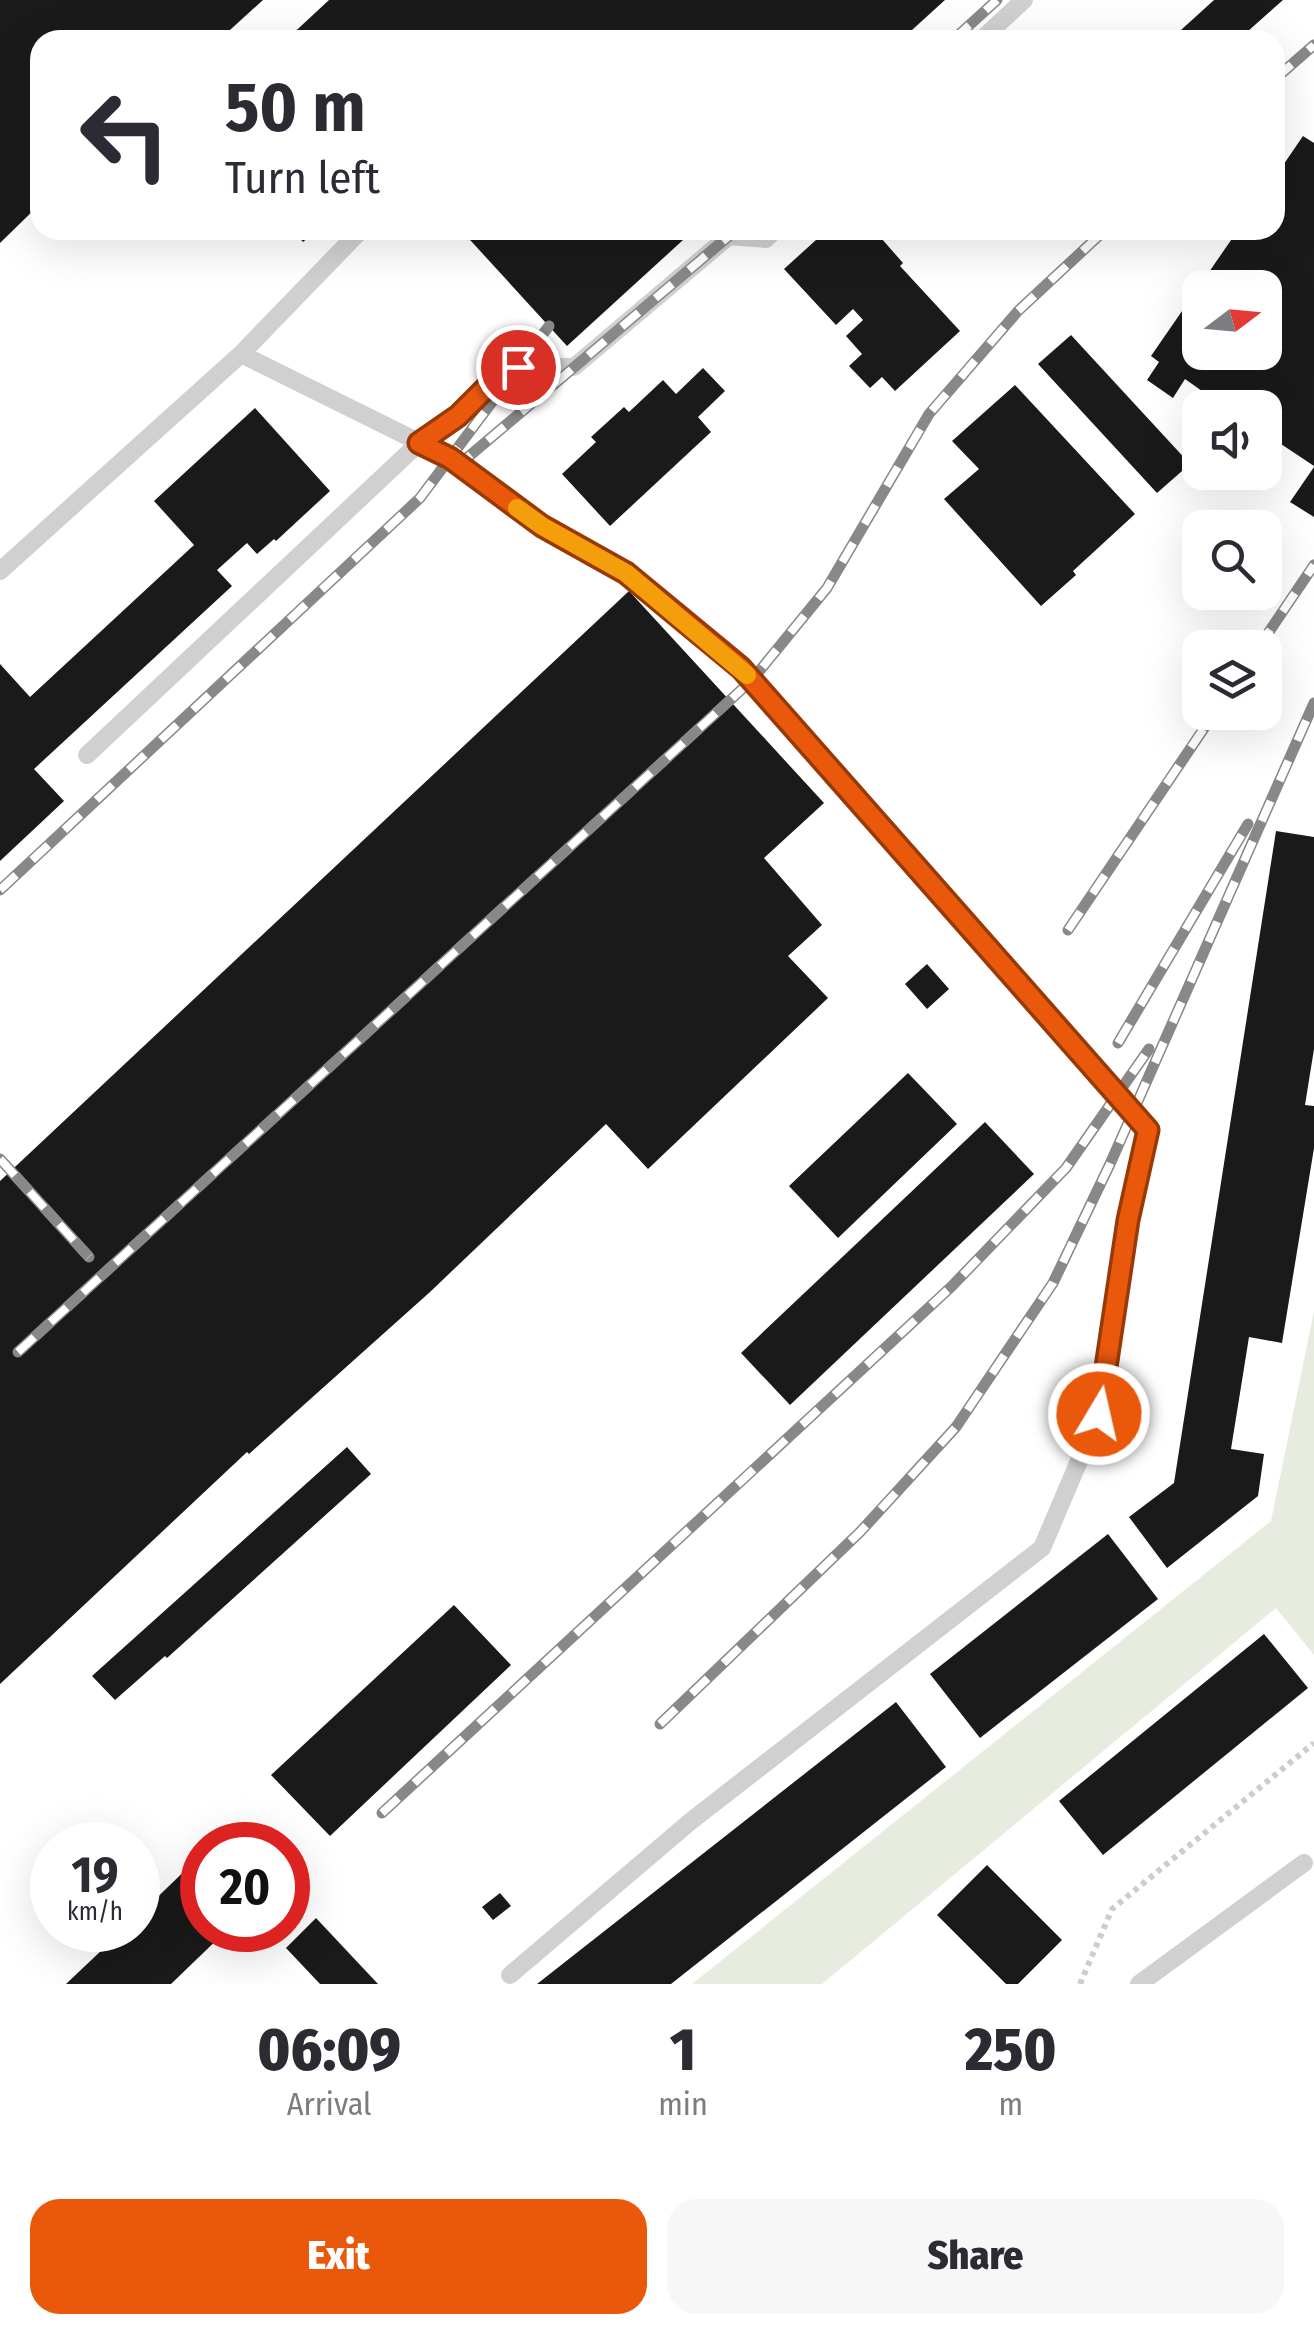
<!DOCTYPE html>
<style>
:root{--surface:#fff;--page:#f7f7f7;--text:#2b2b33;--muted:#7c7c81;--accent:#ea580c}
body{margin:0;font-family:"Fira Sans Condensed",sans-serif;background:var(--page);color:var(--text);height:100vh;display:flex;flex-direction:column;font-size:38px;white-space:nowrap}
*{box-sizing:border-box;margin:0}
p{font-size:32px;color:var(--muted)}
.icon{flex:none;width:55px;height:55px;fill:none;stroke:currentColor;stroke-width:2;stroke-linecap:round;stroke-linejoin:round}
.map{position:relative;height:1984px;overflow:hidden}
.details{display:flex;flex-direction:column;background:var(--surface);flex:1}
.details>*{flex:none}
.banner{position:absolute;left:30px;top:30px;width:1255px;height:210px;border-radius:30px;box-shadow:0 10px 40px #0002;background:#fff;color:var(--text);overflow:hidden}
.needle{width:65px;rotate:74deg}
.controls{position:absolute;left:1182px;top:270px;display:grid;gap:20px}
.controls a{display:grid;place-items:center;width:100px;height:100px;border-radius:20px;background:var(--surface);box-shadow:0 10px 40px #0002;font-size:50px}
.speed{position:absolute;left:30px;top:1822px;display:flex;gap:20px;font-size:50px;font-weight:700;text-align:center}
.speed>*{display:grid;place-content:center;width:130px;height:130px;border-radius:50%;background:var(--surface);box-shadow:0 10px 40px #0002;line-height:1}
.speed small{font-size:25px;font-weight:400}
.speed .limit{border:15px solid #d22;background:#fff;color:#111}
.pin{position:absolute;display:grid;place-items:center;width:85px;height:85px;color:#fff;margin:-42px;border:5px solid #fff;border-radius:50%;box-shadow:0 2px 10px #0007}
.me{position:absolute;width:110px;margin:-55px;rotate:9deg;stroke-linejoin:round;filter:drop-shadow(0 0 8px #0008)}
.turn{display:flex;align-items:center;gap:35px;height:210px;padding:0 30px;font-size:45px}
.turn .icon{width:130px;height:130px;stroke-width:2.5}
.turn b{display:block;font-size:70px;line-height:85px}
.eta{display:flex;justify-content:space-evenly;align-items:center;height:170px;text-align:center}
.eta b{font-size:60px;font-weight:800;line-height:70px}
.action{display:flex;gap:20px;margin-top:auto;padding:20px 30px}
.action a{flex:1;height:115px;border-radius:30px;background:var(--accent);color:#fff;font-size:40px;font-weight:800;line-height:115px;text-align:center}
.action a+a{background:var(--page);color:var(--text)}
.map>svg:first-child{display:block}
.green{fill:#e6ecdf}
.building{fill:#1a1a1a;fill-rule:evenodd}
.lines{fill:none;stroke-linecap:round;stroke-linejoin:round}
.path{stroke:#cdcdcd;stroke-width:6;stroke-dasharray:5 5;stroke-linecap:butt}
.lane{stroke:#d0d0d0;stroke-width:18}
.rail-casing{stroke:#888;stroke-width:11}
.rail{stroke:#fff;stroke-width:8;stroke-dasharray:22;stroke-linecap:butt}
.route-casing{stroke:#983908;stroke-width:25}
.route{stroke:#ea580c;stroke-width:18}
.slow{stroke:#f59e0b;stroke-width:18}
</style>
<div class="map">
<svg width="1314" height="1984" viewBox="0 0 1314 1984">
<rect width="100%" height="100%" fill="#fff"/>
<polygon class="green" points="1314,1311 1314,1655 1276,1608 822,1984 692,1984 1271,1521"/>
<g class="building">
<polygon points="0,0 263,0 219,40 40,40 40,204 0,243"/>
<polygon points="329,0 945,0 901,40 286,40"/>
<polygon points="1214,0 1283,0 1238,40 1170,40"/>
<path d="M1303,136l11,7v323l-33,-22 -16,23v-59h-39l-41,-29 -12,19 -26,-18 12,-18 -8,-6 87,-126h37v-53zM1200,288h65v64h-65z"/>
<polygon points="293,230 317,230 303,242"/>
<polygon points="461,230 694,230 567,346"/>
<polygon points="827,230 874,230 903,263 900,266 960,331 895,391 882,377 870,388 849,366 862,354 846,336 863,320 853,309 836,325 784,269"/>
<polygon points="1071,335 1190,464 1157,493 1038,364"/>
<polygon points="703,368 725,391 698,417 711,432 610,526 562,474 596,442 591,437 624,407 629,412 663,380 676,394"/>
<polygon points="1015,385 1135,514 1073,571 1076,575 1041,606 944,499 979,469 952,441"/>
<polygon points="255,408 330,491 276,541 274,539 257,554 247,543 217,570 232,586 34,769 64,801 0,861 0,664 30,697 194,545 154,501"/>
<polygon points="1314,467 1314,517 1290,502"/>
<polygon points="1239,472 1262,472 1255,483"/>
<polygon points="629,591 824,803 764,858 822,925 788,956 828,998 648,1169 606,1124 430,1292 249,1454 247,1452 0,1684 0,1181"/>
<polygon points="1276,831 1314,837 1314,1049 1305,1105 1314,1106 1314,1148 1282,1343 1249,1337 1231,1449 1264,1454 1258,1496 1167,1568 1129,1517 1174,1483"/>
<polygon points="927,964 949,989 927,1009 905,984"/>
<polygon points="908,1073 957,1124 838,1238 789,1186"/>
<polygon points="985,1122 1034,1174 790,1405 741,1353"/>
<polygon points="347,1447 371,1474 167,1658 165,1656 115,1700 92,1676"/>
<polygon points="1108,1534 1158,1599 980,1738 930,1674"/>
<polygon points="454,1605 511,1665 330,1836 271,1775"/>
<polygon points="1264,1634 1308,1688 1103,1855 1059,1801"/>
<polygon points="896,1702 946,1767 671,1984 537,1984"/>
<polygon points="230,1828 247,1845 212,1845"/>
<polygon points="202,1854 202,1930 227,1930 171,1984 66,1984 123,1930 138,1930 138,1916"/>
<polygon points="987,1865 1062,1940 1018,1984 1006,1984 937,1915"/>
<polygon points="500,1893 511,1906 493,1920 482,1907"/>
<polygon points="316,1918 378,1984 320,1984 286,1948"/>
</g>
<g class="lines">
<polyline class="path" points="1080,1984 1112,1909 1314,1743"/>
<g class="lane">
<polyline points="981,40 1024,0"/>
<polyline points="241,354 451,458 542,526 626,573 741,668 1148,1131 1128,1220 1099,1414 1042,1548 691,1821 510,1975"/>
<polyline points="0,571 241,354 361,230"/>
<polyline points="87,755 419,443 458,416 500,374 518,367 574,367 729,236 766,239 775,230"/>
<polyline points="1139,1984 1304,1863"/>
</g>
<defs>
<g id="rail">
<polyline points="953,40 997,0"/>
<polyline points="1275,79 1314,45"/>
<polyline points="454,469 736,230"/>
<polyline points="1258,648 1314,565"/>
<polyline points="0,890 420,498 549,326"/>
<polyline points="1068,930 1215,712"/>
<polyline points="1118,1043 1248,824"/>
<polyline points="0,1159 89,1257"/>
<polyline points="18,1352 752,680 827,588 929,414 1018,311 1105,230"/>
<polyline points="660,1724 860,1532 956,1427 1053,1283 1110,1164 1314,703"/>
<polyline points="382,1813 951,1287 1066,1168 1149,1049"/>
</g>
</defs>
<use href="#rail" class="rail-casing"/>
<use href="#rail" class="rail"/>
</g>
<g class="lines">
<defs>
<polyline id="route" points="518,367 500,374 458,416 419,443 450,458 542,526 626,573 741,668 1148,1130 1128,1220 1099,1414"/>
</defs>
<use href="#route" class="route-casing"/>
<use href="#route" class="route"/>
<polyline class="slow" points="517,508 542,526 626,573 747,675"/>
</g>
</svg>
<div class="controls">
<a><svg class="needle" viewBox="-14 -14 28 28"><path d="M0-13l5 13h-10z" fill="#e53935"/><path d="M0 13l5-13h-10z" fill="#7c7c81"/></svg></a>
<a><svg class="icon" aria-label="sound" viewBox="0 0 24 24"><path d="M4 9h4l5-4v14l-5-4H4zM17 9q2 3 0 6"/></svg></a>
<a><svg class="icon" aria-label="search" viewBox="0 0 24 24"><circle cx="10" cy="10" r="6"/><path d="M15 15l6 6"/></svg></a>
<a><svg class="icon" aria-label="layers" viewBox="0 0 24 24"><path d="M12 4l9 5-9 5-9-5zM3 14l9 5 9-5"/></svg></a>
</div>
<div class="speed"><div>19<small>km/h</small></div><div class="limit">20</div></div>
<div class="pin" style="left:518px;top:367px;background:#d93025"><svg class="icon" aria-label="arrive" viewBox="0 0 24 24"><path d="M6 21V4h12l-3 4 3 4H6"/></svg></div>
<svg class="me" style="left:1099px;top:1414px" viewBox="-20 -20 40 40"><circle r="17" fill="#ea580c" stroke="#fff" stroke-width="3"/><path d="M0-11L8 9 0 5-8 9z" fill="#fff"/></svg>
<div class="banner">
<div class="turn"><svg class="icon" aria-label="left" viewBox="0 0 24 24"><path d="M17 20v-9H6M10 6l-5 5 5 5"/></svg><div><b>50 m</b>Turn left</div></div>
</div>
</div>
<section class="details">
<div class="eta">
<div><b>06:09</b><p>Arrival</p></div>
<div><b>1</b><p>min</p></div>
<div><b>250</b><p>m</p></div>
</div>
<div class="action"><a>Exit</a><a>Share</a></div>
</section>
